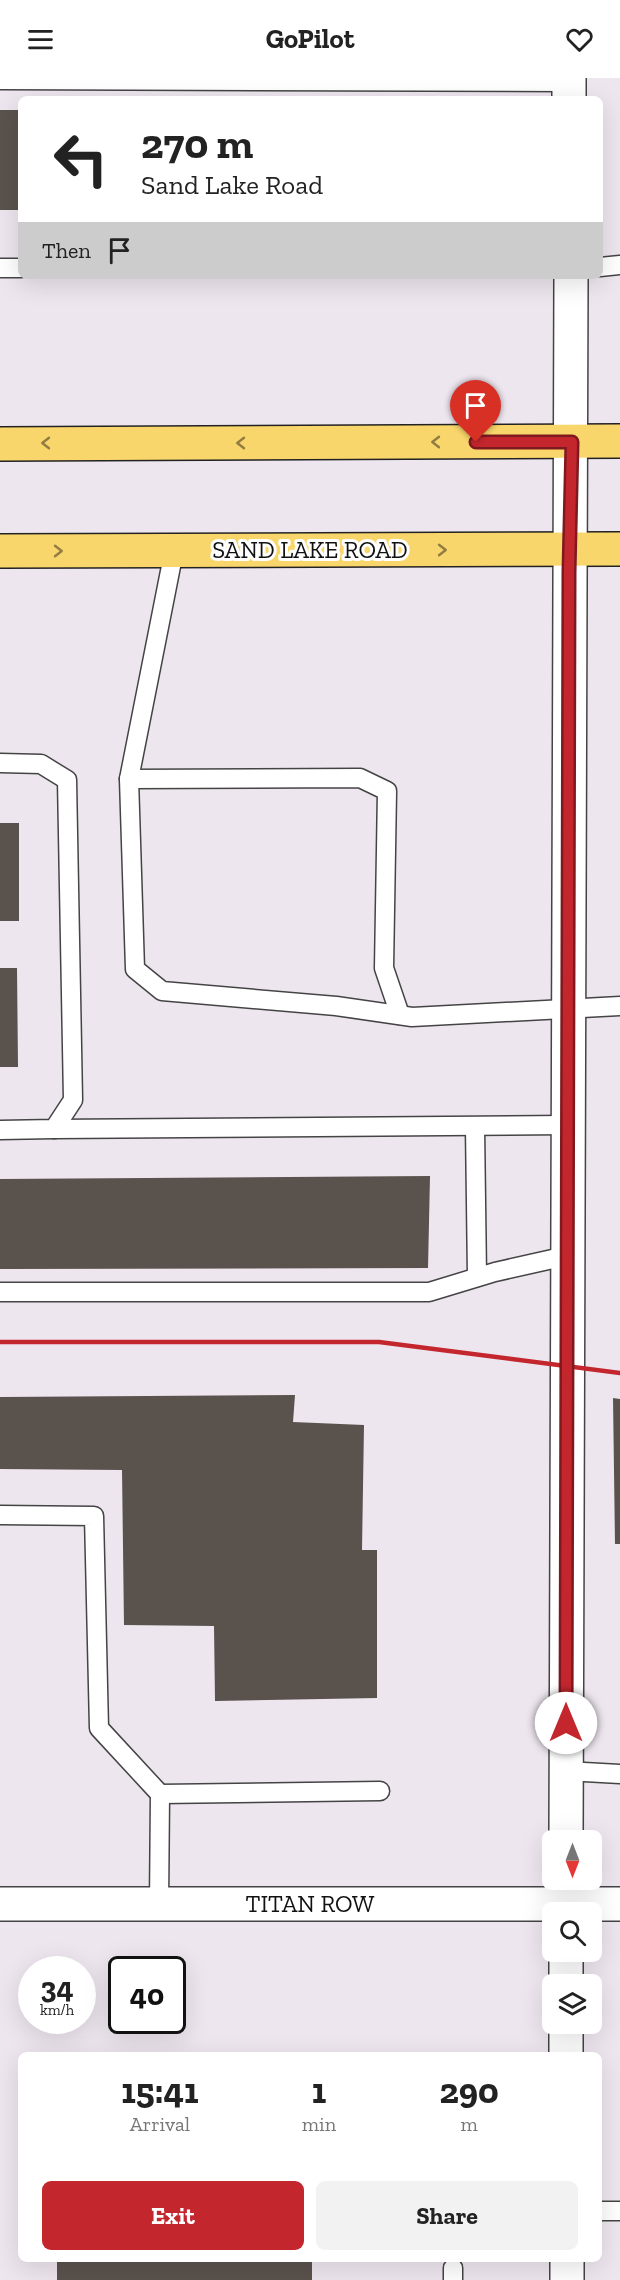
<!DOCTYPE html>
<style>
:root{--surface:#fff;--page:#f2f2f2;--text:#222;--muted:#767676;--accent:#c4262e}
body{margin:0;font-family:"Zilla Slab",serif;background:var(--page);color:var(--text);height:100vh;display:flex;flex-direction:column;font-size:22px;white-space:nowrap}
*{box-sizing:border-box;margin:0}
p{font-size:20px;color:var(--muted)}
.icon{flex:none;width:33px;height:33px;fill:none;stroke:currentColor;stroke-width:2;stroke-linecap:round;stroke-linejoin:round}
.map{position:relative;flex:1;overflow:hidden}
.side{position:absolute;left:18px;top:1974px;width:584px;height:210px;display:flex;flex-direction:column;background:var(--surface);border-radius:9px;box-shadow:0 6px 24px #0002}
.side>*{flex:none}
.hud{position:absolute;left:18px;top:18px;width:585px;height:183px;border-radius:9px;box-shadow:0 6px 24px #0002;background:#fff;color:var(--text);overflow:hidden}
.needle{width:39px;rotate:180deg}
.fabs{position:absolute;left:542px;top:1752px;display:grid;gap:12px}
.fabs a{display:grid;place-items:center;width:60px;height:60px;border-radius:9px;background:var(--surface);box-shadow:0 6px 24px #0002;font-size:30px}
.speed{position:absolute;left:18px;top:1878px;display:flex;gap:12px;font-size:30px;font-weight:700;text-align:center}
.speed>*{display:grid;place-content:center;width:78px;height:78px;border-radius:50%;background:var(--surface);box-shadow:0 6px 24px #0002;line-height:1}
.speed small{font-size:15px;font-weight:400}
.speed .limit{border:3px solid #111;border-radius:9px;background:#fff;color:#111}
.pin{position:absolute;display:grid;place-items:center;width:51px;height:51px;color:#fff;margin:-62px -26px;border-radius:50% 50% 50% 0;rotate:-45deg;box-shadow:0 0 6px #0007}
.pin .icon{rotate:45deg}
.me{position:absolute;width:66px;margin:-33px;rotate:0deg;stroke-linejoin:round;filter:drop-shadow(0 0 4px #0008)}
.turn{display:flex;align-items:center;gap:21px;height:126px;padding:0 24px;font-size:27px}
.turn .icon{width:78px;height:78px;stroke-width:2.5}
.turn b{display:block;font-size:42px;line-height:51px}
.then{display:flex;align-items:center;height:57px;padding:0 24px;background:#0003;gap:12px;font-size:22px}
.eta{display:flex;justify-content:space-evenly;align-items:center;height:102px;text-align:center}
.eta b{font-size:36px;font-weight:700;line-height:42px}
.button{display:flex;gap:12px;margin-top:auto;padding:12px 24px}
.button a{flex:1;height:69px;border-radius:9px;background:var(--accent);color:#fff;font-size:24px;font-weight:700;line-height:69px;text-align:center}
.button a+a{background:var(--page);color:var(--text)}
header{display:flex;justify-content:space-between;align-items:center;height:78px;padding:0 24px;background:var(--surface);font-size:27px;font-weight:700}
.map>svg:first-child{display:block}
.industrial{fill:#eee6ef;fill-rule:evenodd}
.building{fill:#5a524d}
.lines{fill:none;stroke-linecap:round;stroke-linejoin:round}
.service-casing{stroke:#444;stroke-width:21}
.minor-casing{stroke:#444;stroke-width:36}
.tertiary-casing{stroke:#444;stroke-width:36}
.primary-casing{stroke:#222;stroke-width:36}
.service{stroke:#fff;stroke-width:18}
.minor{stroke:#fff;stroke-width:33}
.tertiary{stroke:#fff;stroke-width:33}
.primary{stroke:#f9d66b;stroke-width:33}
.rail{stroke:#c4262e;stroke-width:4.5}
.oneway{stroke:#917d42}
.route-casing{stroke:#7f191e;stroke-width:15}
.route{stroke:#c4262e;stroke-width:10}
.labels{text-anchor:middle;stroke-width:6;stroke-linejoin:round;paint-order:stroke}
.street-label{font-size:24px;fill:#111;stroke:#fff}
</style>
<header><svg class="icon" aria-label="menu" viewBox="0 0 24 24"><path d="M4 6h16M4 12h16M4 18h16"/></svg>GoPilot<svg class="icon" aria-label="heart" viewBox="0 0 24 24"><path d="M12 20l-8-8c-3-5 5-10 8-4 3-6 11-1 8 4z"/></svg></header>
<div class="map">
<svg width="620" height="2202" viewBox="0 0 620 2202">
<rect width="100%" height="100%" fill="#fffdf5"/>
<path class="industrial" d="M0,0h620v2202h-620zM21,21h579v177h-579zM552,1762h39v40h-39zM552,1834h39v40h-39zM32,1892h50v50h-50zM122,1892h50v50h-50zM552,1906h39v40h-39zM21,1977h577v204h-577z"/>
<g class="building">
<rect x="0" y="32" width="21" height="100"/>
<rect x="0" y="745" width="19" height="98"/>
<polygon points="0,890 17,890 18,989 0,989"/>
<polygon points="430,1098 428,1190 0,1191 0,1101"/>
<polygon points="295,1317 293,1344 364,1347 362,1472 377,1472 377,1620 215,1623 214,1548 124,1547 122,1392 0,1391 0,1319"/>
<polygon points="613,1320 620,1321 620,1466 615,1466"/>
<rect x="57" y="2181" width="255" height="21"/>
</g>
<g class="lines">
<defs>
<g id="service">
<polyline points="0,2 569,4"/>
<polyline points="600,189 620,187"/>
<polyline points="0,190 21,190"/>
<polyline points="174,473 129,701 135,891 162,913 336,928 412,939 620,928"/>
<polyline points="0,685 41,686 67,702 73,1022 54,1051 0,1052"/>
<polyline points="129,701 360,700 387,713 384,890 400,937"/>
<polyline points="475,1049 477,1199"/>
<polyline points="54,1051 567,1047"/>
<polyline points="0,1214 429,1214 495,1194 566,1178"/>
<polyline points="0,1437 94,1438 99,1650 160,1716 159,1827"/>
<polyline points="566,1693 620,1696"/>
<polyline points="160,1716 380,1713"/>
<polyline points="598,2133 620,2133"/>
<polyline points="453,2190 453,2202"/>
</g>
<polyline id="minor" points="0,1826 620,1826"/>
<g id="tertiary">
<polyline points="569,0 569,21"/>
<polyline points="566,1762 571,198"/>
<polyline points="566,1802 566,1834"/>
<polyline points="566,1874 566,1906"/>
<polyline points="566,1946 566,1977"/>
<polyline points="567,2181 567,2202"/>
</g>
<g id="primary">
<polyline points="0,366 620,363"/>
<polyline points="0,473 620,471"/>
</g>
</defs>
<use href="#service" class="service-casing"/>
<use href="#minor" class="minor-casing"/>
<use href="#tertiary" class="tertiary-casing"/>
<use href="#primary" class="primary-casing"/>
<use href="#service" class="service"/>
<use href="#minor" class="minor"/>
<use href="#tertiary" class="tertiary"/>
<use href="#primary" class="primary"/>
<polyline class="rail" points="0,1264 379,1264 620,1295"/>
</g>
<defs><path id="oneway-chevron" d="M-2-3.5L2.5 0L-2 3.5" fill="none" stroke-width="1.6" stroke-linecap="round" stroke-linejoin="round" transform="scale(1.5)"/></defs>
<g class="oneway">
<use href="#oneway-chevron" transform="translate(436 364) rotate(180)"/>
<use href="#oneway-chevron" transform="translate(46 365) rotate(180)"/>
<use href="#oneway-chevron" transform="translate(241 365) rotate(180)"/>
<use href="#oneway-chevron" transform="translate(442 472)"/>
<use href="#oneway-chevron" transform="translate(58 473)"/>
</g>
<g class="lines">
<defs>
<polyline id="route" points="476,364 572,364 569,494 566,1645"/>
</defs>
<use href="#route" class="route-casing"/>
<use href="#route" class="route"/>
</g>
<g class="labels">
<g class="street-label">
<text x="310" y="480">SAND LAKE ROAD</text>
<text x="310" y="1834">TITAN ROW</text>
</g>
</g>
</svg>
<div class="fabs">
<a><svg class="needle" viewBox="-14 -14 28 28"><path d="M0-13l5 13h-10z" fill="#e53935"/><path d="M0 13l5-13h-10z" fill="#767676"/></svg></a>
<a><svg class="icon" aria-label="search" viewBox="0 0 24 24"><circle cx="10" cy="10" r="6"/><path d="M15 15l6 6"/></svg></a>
<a><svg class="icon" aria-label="layers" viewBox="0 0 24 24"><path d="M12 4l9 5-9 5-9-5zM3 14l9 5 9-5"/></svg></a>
</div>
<div class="speed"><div>34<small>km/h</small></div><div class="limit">40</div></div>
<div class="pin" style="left:476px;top:364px;background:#d93025"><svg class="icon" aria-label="arrive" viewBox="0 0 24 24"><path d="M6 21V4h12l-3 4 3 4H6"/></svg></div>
<svg class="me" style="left:566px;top:1645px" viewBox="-20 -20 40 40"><circle r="19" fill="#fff"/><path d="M0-13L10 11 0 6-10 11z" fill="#c4262e"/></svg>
<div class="hud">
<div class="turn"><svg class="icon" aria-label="left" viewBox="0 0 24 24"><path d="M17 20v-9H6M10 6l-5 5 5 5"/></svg><div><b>270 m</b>Sand Lake Road</div></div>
<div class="then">Then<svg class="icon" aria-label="arrive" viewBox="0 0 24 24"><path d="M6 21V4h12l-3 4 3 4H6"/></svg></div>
</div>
<section class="side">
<div class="eta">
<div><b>15:41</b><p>Arrival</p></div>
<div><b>1</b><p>min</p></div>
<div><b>290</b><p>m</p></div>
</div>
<div class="button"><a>Exit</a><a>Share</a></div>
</section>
</div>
